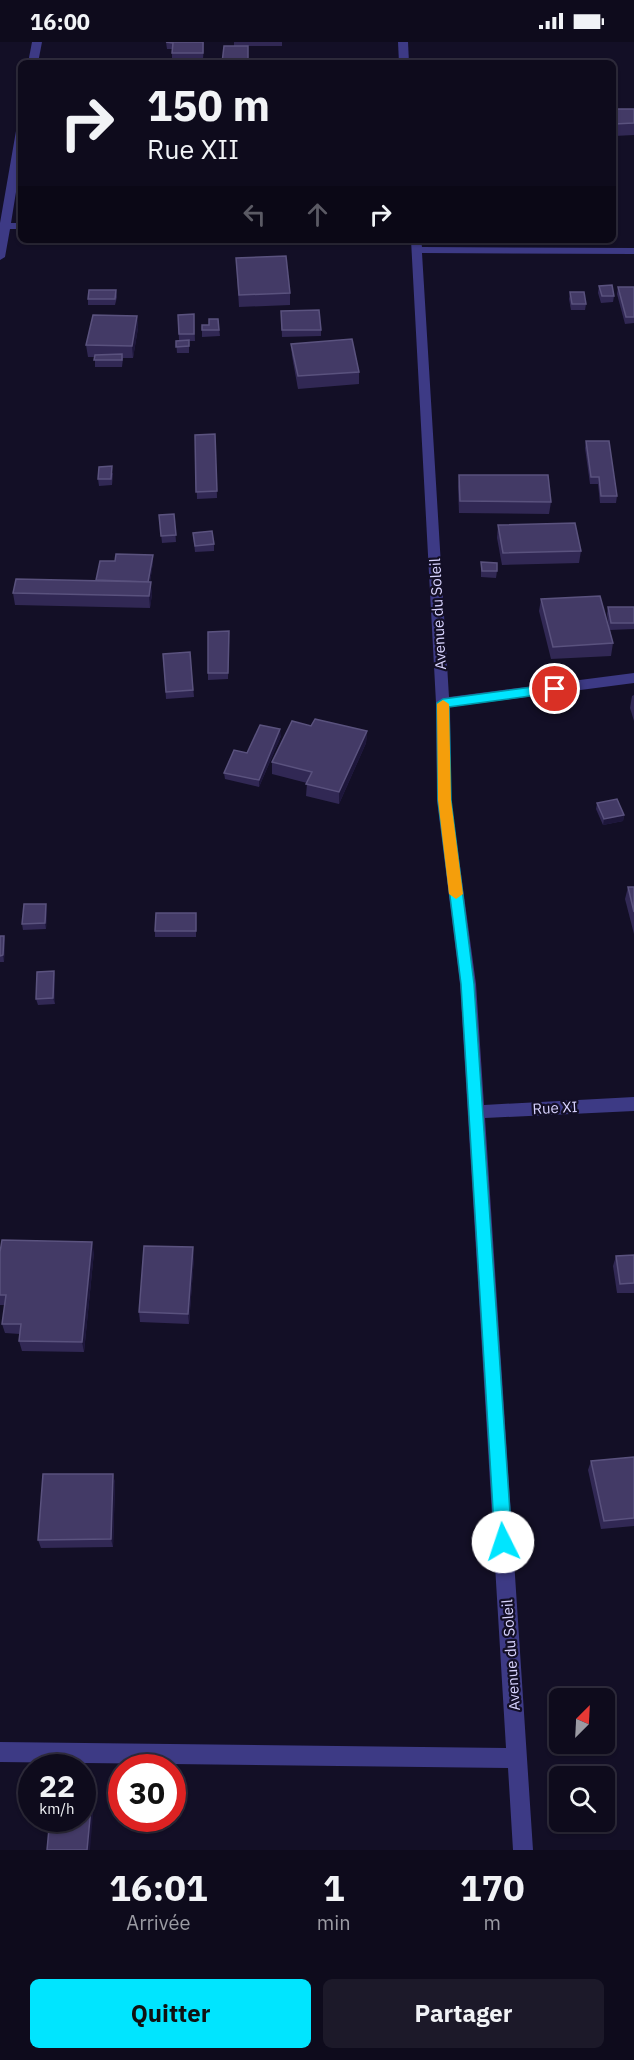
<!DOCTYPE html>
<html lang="fr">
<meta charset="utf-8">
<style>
:root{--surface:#0e0b1c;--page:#1c1929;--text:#f1f3f6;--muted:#9b9ba3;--line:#2e2b3b;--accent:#00e5ff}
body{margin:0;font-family:"IBM Plex Sans",sans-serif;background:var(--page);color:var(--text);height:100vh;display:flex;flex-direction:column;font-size:22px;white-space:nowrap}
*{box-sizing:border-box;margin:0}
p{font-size:20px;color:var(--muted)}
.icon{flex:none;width:33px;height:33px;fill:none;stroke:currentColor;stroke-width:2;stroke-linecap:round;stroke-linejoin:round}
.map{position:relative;height:1808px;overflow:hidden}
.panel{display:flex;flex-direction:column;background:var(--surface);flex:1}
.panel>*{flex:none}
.banner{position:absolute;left:18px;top:18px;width:598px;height:183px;border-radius:9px;box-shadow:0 2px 4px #0004,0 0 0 2px var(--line);background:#0e0b1c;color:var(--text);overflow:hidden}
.needle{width:39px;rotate:24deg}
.fabs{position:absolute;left:549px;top:1646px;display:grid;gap:12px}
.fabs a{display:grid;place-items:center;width:66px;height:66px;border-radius:9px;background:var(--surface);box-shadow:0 2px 4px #0004,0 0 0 2px var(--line);font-size:30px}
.speed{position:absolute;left:18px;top:1712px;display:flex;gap:12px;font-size:30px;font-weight:700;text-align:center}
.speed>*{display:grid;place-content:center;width:78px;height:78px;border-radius:50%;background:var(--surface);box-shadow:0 2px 4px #0004,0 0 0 2px var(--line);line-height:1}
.speed small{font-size:15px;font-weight:400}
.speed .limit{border:9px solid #d22;background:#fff;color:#111}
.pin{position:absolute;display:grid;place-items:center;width:51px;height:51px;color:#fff;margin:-26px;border:3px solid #fff;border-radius:50%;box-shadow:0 2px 6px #0007}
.me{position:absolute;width:66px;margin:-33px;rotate:356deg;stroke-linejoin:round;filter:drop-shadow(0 0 4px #0008)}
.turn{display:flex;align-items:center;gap:21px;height:126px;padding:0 30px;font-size:27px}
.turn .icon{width:78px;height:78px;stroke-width:2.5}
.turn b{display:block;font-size:42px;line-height:51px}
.lanes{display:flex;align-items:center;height:57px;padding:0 30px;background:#0003;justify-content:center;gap:30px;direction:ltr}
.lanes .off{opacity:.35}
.eta{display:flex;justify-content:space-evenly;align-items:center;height:102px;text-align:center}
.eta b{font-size:36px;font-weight:800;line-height:42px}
.button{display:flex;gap:12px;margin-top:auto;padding:12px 30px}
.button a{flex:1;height:69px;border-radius:9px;background:var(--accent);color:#111;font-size:24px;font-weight:800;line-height:69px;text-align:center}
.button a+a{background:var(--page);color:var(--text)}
.status{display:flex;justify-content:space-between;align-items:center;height:42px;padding:0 30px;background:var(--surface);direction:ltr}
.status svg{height:16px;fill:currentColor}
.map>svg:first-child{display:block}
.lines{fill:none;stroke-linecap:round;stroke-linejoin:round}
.street{fill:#3d3a85;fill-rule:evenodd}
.wall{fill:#312854}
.shaded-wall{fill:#1d163a}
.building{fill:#433a66;stroke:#5a527e;stroke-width:1.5}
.route{fill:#00e5ff;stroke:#0095a6;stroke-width:1.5}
.slow{fill:#f59e0b}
.labels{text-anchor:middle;stroke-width:4.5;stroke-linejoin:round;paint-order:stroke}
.street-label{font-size:15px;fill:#d9d4ff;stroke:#130f26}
</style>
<div class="status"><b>16:00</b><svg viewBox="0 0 49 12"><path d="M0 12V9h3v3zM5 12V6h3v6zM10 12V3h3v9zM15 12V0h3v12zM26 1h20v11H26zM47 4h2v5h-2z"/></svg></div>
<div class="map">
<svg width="634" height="1808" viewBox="0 0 634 1808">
<rect width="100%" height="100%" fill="#130f26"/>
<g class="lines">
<g class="street">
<polygon points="32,0 42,0 38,21 28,21"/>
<polygon points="398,0 408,0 409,21 399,21"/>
<polygon points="21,86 21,119 11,181 21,181 21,187 10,187 5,215 0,218 0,181 16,89"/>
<polygon points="411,198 421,198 422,205 634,206 634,212 422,211 449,655 634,631 634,641 450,665 451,758 476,942 484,1063 634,1055 634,1069 485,1076 533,1808 513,1808 508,1726 0,1720 0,1700 506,1706 460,942 437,758 436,661"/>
</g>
</g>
<g class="wall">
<polygon points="166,0 204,0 203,18 172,17 172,7 167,7"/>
<rect x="234" y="0" width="48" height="4"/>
<polygon points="614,67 634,67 634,93 614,94"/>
<polygon points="236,216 290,251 290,263 239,265"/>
<polygon points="599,244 614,254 613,260 601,261 598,251"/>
<polygon points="618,245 634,245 634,281 625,282 617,252"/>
<polygon points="116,248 117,255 115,263 88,263 88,257"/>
<polygon points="570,250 586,262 585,268 571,268 569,257"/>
<polygon points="281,269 321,288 321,294 282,295"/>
<polygon points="194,272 195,299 189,299 189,311 177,311 176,299 179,298 178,273"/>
<polygon points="137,274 138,286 133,316 123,316 122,325 95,325 95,315 88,315 86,303"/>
<polygon points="218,277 220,294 202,295 202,283 209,283"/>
<polygon points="291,302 359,330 359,342 298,347 292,314"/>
<polygon points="215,392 217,456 197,457 195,393"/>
<polygon points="586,399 617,454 616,461 600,461 598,442 590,442 585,406"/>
<polygon points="113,431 112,443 99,444 98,437"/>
<polygon points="459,433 551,460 549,472 459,471 458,445"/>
<polygon points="174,472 176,500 162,501 159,473"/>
<polygon points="498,483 581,509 579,521 502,523 497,496"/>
<polygon points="193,491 214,502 214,509 195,510"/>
<polygon points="153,520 150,540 152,552 150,566 15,563 13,551 96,539"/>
<polygon points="481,520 497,529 496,536 481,535"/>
<polygon points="541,557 609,587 607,572 608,565 634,565 634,587 610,588 613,601 611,614 551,617 539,569"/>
<polygon points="229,596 228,637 208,638 208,631"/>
<polygon points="190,610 194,655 166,657 163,612"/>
<polygon points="634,653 634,679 630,666 632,654"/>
<polygon points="311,684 367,689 366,701 339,762 306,754 307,741 272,732 272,720"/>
<polygon points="281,694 259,745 225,737 224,731 247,711"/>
<polygon points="597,761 624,773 623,779 603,783 596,767"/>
<polygon points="628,845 634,845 634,892 625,857"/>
<polygon points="47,868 46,887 23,888 22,882"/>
<polygon points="196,871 196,895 155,895 155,889"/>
<polygon points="0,894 4,894 5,900 4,920 0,920"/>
<polygon points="54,929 55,935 55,962 38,963 36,957"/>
<polygon points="0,1210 94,1210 84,1310 22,1309 19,1299 20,1292 5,1291 2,1282 5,1263 0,1263"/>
<polygon points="634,1213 634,1251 617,1251 613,1224 616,1214"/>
<polygon points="194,1215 189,1282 140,1280 139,1270"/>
<polygon points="634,1415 634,1484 601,1487 588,1428 591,1419"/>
<polygon points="113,1432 115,1441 113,1505 41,1506 38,1498"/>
</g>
<g class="shaded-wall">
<polygon points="137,274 138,286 133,316 132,304"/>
<polygon points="153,513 153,520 149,547 148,540"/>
<polygon points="151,540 152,552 150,566 149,554"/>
<polygon points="280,687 281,694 259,745 259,738"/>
<polygon points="367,689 366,701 339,762 339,750"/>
<polygon points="624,773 623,779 603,783 604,777"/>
<polygon points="46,862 47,868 46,887 45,881"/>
<polygon points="4,894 5,900 4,920 3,913"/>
<polygon points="54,929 55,935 55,962 53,956"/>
<polygon points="92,1200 94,1210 84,1310 82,1300"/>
<polygon points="193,1205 194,1215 189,1282 188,1272"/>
<polygon points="113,1432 115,1441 113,1505 111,1497"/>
<polygon points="92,1755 94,1761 90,1808 87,1808"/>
</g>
<g class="building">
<polygon points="166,0 203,0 203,11 172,11 173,1"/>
<polygon points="224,4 248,4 248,21 222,21"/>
<polygon points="614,67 634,67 634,81 614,82"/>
<polygon points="286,214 290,251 239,253 236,216"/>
<polygon points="612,243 614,254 602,254 599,244"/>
<polygon points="618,245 634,245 634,275 626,275"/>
<polygon points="89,248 116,248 115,257 88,257"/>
<polygon points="570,250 584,250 586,262 572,262"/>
<polygon points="319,268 321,288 282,288 281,269"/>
<polygon points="194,272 194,292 179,292 178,273"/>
<polygon points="93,273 137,274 132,304 86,303"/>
<polygon points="209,277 218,277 219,288 202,288 202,283 209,283"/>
<polygon points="352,297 359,330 298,334 291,302"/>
<polygon points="189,298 189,304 176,305 176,299"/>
<polygon points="122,312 122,318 94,318 95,313"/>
<polygon points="215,392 217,449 196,450 195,393"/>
<polygon points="586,399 609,399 617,454 601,454 599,435 591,435"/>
<polygon points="112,424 111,437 98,437 99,425"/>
<polygon points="459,433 548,433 551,460 460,459"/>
<polygon points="174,472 176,493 161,494 159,473"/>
<polygon points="575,481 581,509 503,511 498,483"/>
<polygon points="212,489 214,502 195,504 193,491"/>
<polygon points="116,512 153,513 148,540 96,538 100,519 115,519"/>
<polygon points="481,520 497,521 497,529 482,529"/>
<polygon points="16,537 151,540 149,554 13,551"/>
<polygon points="600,554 613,601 553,605 541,557"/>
<polygon points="608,565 634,565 634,581 611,581"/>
<polygon points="229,589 228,631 208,631 208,590"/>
<polygon points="190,610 193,648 166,650 163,612"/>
<polygon points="315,677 367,689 339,750 306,742 312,730 272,720 292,679 311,684"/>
<polygon points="260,683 280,687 259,738 224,731 234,708 247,711"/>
<polygon points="617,757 624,773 604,777 597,761"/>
<polygon points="628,845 634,845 634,870"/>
<polygon points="24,862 46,862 45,881 22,882"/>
<polygon points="156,871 196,871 196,889 155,889"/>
<polygon points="0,894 4,894 3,913 0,914"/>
<polygon points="54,929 53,956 36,957 37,930"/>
<polygon points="2,1198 92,1200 82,1300 19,1299 21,1282 2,1282 6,1253 0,1253 0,1210"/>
<polygon points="144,1204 193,1205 188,1272 139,1270"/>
<polygon points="634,1213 634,1241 620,1242 616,1214"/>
<polygon points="634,1415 634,1476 604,1479 591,1419"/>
<polygon points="43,1432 113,1432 111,1497 38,1498"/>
<polygon points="82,1755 92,1755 87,1808 47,1808 50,1776 82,1776"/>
</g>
<polygon class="route" points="555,642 561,647 559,650 449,665 451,758 474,942 512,1500 509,1506 503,1509 497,1506 495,1500 461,942 438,758 437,661 443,657"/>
<polygon class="slow" points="443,658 449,662 451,758 463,852 456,857 449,852 438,758 437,662"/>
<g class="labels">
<g class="street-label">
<text transform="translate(438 572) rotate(-93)" y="5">Avenue du Soleil</text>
<text transform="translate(555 1066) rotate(-3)" y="5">Rue XI</text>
<text transform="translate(511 1613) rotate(-94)" y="5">Avenue du Soleil</text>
</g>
</g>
</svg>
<div class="fabs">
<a><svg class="needle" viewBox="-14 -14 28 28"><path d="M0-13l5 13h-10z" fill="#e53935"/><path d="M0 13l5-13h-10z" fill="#9b9ba3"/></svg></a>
<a><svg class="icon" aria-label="search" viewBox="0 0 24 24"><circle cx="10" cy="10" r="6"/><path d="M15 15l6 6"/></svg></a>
</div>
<div class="speed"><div>22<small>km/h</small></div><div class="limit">30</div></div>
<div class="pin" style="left:555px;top:647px;background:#d93025"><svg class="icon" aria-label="arrive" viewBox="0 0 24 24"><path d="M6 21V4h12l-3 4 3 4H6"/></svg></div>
<svg class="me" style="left:503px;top:1500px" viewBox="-20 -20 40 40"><circle r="19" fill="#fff"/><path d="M0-13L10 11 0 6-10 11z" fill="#00e5ff"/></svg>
<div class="banner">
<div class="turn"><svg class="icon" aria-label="right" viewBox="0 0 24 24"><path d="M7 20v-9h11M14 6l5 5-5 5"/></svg><div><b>150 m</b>Rue XII</div></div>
<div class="lanes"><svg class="icon off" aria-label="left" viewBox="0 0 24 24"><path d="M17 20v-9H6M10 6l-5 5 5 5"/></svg><svg class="icon off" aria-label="ahead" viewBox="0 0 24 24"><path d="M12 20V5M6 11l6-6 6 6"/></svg><svg class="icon" aria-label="right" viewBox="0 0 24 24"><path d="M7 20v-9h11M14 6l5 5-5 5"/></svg></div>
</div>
</div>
<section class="panel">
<div class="eta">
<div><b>16:01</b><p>Arrivée</p></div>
<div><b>1</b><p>min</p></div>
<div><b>170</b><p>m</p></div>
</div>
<div class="button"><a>Quitter</a><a>Partager</a></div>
</section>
